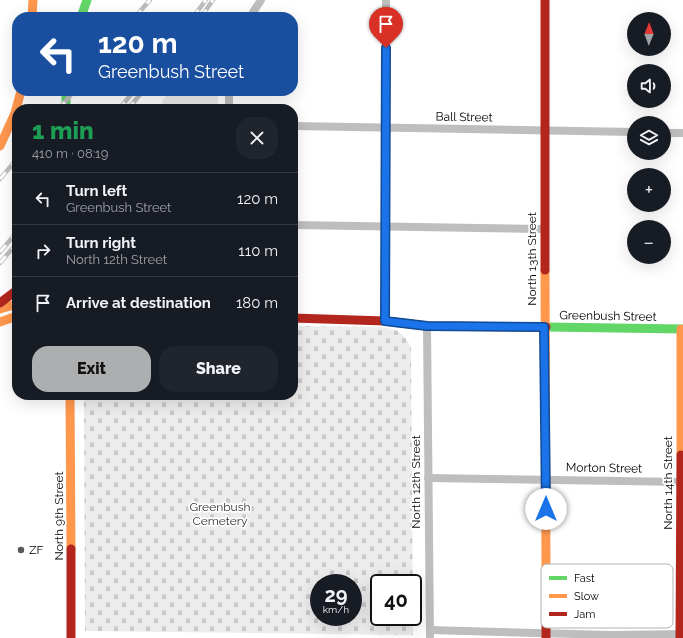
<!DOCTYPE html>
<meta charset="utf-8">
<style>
:root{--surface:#171b24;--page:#20242c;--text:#f1f3f6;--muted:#9ea1a6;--line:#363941;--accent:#adaeaf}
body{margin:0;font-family:Raleway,sans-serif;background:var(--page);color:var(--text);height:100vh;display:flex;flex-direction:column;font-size:15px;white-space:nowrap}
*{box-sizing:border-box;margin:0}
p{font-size:13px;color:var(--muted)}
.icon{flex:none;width:22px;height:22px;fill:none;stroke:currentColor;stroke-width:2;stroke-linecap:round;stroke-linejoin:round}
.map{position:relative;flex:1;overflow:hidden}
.details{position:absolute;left:12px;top:104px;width:286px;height:296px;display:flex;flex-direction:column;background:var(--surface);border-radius:16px;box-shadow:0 4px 16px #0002}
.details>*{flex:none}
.top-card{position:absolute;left:12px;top:12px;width:286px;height:84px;border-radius:16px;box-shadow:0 4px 16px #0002;background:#1a4fa0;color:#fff;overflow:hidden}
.needle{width:26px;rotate:1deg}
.controls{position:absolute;left:627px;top:12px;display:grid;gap:8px}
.controls a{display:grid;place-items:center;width:44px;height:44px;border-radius:50%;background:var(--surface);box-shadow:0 4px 16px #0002;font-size:20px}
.speed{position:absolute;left:310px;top:574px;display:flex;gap:8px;font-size:20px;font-weight:700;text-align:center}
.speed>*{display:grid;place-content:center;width:52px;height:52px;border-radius:50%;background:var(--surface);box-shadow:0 4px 16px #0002;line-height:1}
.speed small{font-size:10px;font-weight:400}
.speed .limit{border:2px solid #111;border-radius:6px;background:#fff;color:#111}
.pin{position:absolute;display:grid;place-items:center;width:34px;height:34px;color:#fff;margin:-41px -17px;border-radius:50% 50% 50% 0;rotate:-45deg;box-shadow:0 0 4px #0007}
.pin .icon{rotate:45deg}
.me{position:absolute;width:44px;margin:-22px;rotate:0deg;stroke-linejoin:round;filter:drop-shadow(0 0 3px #0008)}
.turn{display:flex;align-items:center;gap:14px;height:84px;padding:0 20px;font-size:18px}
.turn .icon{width:52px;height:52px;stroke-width:2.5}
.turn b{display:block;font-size:28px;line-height:34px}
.round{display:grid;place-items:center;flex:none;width:42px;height:42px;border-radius:16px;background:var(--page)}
.headline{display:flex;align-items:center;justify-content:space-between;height:68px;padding:0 20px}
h1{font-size:24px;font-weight:800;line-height:30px;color:#1e9e55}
.button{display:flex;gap:8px;margin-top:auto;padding:8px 20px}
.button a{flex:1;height:46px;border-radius:16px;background:var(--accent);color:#111;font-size:16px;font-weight:800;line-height:46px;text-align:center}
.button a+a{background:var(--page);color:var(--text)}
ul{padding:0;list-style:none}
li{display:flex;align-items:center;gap:12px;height:52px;padding:0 20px;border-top:1px solid var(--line)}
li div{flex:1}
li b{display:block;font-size:15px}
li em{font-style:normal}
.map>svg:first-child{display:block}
.grass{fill:#ececec}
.cemetery{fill:url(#cemetery-stones);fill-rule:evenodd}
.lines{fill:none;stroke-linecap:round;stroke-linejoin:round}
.street{stroke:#bebebe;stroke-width:8}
.fast{stroke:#63d668;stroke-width:9}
.slow{stroke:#ff974d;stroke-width:9}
.jam{stroke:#b3261e;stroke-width:9}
.rail-casing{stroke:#bebebe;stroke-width:4.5}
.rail{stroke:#fff;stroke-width:3;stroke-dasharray:9;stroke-linecap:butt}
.route-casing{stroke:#114b97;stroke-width:10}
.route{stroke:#1a73e8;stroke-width:7}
.poi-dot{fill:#595959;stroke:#fff;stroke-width:1.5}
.labels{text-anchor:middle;stroke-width:3.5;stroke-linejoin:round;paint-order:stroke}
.street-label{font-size:12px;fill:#000;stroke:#fff}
.park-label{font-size:12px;fill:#333;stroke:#fff}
.poi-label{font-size:12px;fill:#000;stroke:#fff;text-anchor:start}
.key{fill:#fff;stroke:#b2b2b2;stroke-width:1}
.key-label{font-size:11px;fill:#000}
</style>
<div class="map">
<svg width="683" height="638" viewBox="0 0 683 638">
<defs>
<pattern id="cemetery-stones" width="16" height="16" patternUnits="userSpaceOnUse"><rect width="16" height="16" fill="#ececec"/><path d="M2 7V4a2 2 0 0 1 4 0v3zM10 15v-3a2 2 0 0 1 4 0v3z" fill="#c9c9c9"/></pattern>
</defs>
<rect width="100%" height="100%" fill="#fff"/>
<polygon class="grass" points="170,91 218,91 218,109 160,109 163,100"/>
<path class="cemetery" d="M293,326l89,1c15,2 23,6 29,21l2,287 -328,-4 -1,-236h209zM319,583h34v34h-34zM379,583h34v34h-34z"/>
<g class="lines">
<g class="street">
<polyline points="250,17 261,0"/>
<polyline points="229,91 229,109"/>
<polyline points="293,126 634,132"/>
<polyline points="664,133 683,133"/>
<polyline points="293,225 545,229"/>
<polyline points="385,321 386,0"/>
<polyline points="427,326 430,638"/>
<polyline points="428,478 683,482"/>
<polyline points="430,630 612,635 683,634"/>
</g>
<g class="fast">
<polyline points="81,17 87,0"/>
<polyline points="66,91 66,109"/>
<polyline points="546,327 683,329"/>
</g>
<g class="slow">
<polyline points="32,17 33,0"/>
<polyline points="0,146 15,113 21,91"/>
<polyline points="545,270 546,582"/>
<polyline points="0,309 17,304"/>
<polyline points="0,322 17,316"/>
<polyline points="70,395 71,549"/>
<polyline points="681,455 681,329"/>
</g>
<g class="jam">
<polyline points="545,0 545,270"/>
<polyline points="0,303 17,290"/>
<polyline points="293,318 385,321 427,326 546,327"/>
<polyline points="71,549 71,638"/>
<polyline points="546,582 546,638"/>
<polyline points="680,638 681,455"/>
</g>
<defs>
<g id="rail">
<polyline points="135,17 150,0"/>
<polyline points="193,17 206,0"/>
<polyline points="201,17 213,0"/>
<polyline points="59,109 74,91"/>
<polyline points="119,109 134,91"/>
<polyline points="128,109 143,91"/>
<polyline points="0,179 17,159"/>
<polyline points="0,252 17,232"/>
<polyline points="0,263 17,243"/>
</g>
</defs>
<use href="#rail" class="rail-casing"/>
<use href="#rail" class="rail"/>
</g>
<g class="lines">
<defs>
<polyline id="route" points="386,48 385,321 427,326 544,327 546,509"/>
</defs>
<use href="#route" class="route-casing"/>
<use href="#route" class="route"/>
</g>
<circle class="poi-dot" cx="21" cy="550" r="4"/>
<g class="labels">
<g class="street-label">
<text transform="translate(464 117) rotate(1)" y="4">Ball Street</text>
<text transform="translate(532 259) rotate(-90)" y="4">North 13th Street</text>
<text transform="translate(608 316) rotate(1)" y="4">Greenbush Street</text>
<text transform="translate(604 468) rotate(1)" y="4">Morton Street</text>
<text transform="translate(416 482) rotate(-90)" y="4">North 12th Street</text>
<text transform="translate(668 483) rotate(-90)" y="4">North 14th Street</text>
<text transform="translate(59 516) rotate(-90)" y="4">North 9th Street</text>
</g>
<g class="park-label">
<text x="220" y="511">Greenbush<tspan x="220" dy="14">Cemetery</tspan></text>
</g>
<g class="poi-label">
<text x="29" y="554">ZF</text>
</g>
</g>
<rect x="541" y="564" width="132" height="64" rx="6" class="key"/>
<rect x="549" y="576" width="18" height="4" fill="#63d668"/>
<rect x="549" y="594" width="18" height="4" fill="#ff974d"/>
<rect x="549" y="612" width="18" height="4" fill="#b3261e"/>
<g class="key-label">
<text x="574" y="582">Fast</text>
<text x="574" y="600">Slow</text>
<text x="574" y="618">Jam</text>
</g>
</svg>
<div class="controls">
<a><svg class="needle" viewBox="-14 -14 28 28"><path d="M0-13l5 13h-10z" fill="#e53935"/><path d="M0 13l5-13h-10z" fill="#9ea1a6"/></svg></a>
<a><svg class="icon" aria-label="sound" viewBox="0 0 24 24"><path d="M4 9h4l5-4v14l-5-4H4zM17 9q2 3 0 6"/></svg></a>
<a><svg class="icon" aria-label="layers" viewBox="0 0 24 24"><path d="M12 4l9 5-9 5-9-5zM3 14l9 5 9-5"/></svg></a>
<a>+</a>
<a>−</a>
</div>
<div class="speed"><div>29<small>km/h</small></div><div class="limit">40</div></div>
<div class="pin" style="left:386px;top:48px;background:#d93025"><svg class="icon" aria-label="arrive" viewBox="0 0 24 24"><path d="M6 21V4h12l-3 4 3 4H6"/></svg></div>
<svg class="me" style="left:546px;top:509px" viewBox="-20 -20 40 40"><circle r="19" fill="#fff"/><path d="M0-13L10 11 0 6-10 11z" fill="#1a73e8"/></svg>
<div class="top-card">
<div class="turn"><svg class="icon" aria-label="left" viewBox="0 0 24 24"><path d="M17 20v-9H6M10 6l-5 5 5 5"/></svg><div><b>120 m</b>Greenbush Street</div></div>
</div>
<section class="details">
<div class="headline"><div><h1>1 min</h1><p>410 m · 08:19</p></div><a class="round"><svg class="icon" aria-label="close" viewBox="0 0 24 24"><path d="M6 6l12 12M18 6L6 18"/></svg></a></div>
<ul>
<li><svg class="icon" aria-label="left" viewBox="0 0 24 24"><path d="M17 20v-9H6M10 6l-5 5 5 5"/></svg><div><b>Turn left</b><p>Greenbush Street</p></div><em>120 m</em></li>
<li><svg class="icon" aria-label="right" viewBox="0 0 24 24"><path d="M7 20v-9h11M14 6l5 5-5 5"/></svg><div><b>Turn right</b><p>North 12th Street</p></div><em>110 m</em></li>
<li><svg class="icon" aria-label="arrive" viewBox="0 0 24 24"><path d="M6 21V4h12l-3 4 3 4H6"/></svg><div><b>Arrive at destination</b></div><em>180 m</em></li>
</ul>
<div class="button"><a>Exit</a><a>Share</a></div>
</section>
</div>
